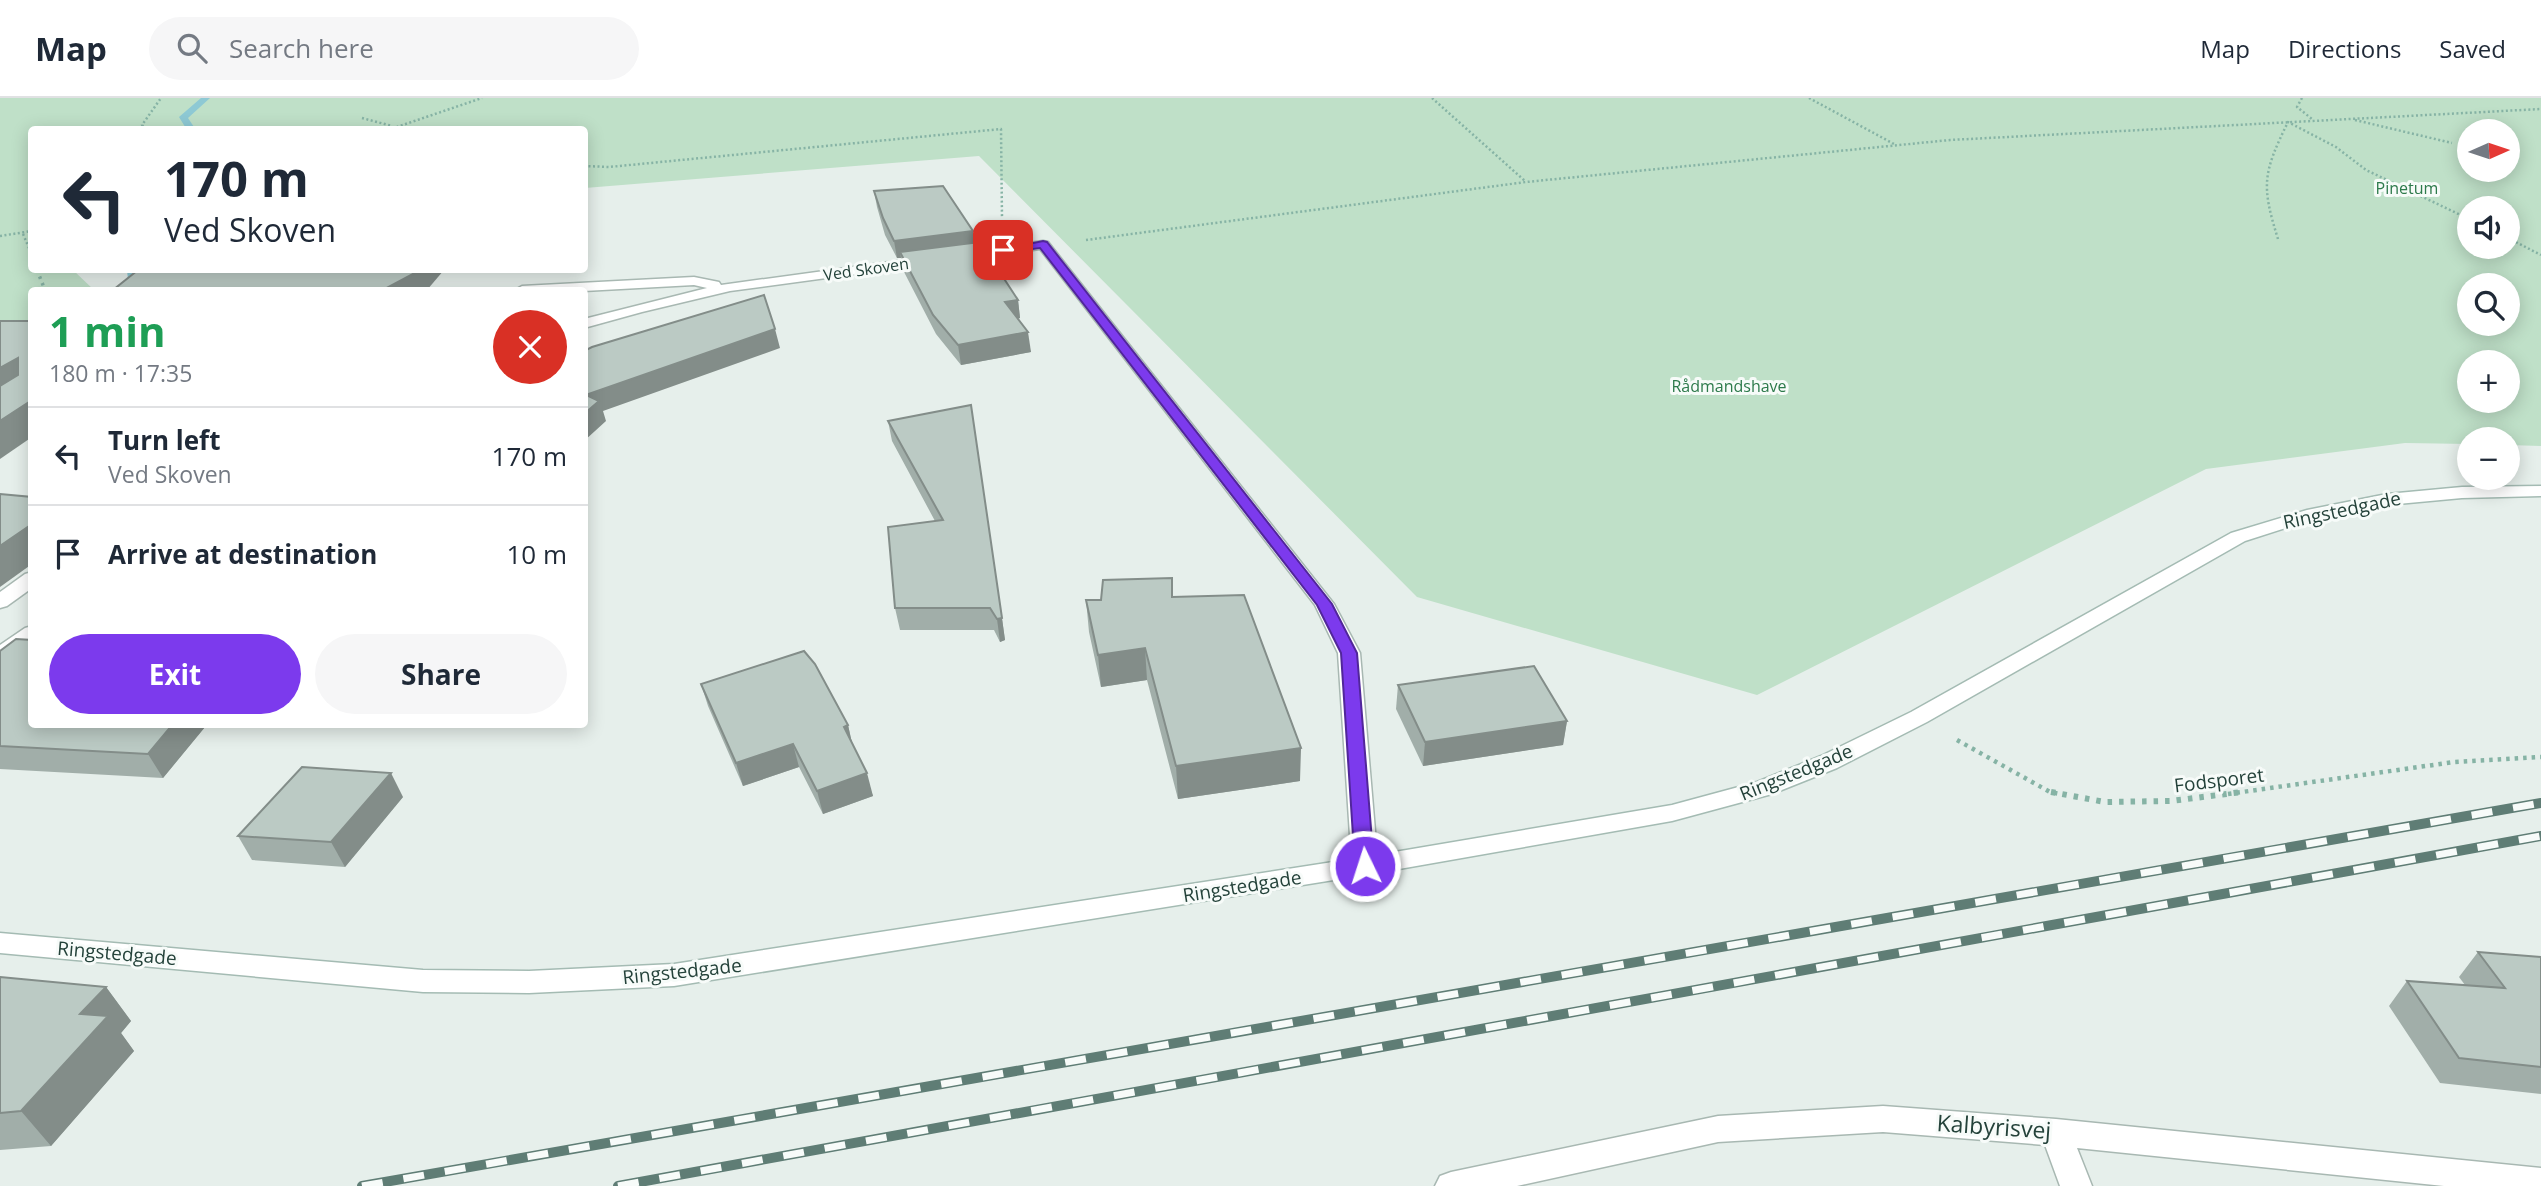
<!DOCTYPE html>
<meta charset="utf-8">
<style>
:root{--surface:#fff;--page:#f6f6f7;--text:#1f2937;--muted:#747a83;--line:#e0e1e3;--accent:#7c3aed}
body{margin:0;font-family:"Open Sans",sans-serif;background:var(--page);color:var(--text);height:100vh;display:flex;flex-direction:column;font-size:26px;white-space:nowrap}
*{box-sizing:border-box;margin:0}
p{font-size:23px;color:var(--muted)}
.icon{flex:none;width:38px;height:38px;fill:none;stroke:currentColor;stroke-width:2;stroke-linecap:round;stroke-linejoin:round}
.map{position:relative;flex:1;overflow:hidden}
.details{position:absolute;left:28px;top:189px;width:560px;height:441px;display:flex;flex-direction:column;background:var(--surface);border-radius:7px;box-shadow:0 4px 18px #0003}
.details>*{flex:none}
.top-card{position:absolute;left:28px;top:28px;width:560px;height:147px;border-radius:7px;box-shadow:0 4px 18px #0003;background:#fff;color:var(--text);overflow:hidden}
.needle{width:46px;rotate:87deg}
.tools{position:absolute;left:2457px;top:21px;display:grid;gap:14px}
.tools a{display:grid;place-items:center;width:63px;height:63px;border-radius:50%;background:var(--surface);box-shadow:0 4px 18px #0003;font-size:35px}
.pin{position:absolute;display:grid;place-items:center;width:60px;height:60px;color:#fff;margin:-30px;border-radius:14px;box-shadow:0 4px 10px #0006}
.me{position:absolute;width:77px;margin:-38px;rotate:356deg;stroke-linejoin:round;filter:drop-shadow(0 0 5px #0008)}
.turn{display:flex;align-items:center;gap:24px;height:147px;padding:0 21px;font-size:32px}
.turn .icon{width:91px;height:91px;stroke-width:2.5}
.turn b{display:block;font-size:49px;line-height:60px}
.round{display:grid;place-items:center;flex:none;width:74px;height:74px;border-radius:37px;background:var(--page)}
.summary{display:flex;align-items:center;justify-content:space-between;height:119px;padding:0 21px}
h1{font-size:42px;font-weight:700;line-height:52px;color:#1e9e55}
.cta{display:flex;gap:14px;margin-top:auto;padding:14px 21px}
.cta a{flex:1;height:80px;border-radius:42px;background:var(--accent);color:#fff;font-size:28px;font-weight:700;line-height:80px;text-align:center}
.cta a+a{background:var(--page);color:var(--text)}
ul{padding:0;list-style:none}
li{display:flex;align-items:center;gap:21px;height:98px;padding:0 21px;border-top:2px solid var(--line)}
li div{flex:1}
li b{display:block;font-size:26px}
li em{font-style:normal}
header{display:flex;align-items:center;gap:42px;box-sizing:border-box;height:98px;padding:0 35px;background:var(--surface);border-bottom:2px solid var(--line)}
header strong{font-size:33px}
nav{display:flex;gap:38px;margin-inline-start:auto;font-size:24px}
.search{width:490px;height:63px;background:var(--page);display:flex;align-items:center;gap:18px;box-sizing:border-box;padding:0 24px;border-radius:38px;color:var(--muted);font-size:26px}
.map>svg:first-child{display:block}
.green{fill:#bfe0c8;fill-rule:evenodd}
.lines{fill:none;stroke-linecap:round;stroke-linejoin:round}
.stream{fill:#8ec9d4;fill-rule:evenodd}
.lane-casing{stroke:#a8b8b2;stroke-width:3}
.street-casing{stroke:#a8b8b2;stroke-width:3}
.secondary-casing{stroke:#a4bbb3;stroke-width:3}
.path-far3{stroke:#86b3a5;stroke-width:2.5;stroke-dasharray:2 2.5;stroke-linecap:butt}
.path-far2{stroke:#86b3a5;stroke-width:3.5;stroke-dasharray:2.5 4.5;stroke-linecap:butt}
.path-far1{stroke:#86b3a5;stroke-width:4.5;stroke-dasharray:3.5 5;stroke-linecap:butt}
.path{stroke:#86b3a5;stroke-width:6;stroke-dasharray:4.5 7;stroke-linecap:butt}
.lane{fill:#fff;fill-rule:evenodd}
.street{fill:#fff;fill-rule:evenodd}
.secondary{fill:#fff;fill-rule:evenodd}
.rail-casing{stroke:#5f7d75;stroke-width:10}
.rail{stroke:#f7fbf9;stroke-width:7;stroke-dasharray:21;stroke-linecap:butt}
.wall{fill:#a1aea9}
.shaded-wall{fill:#838d89}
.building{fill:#bbcac4;stroke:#838d89;stroke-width:2}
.route{fill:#7c3aed;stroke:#51269a;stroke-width:2}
.labels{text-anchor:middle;stroke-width:6;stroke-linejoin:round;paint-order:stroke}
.far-park-label{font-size:16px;fill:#2d7a4b;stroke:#f7fbf9}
.far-street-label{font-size:16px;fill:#24423a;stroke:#f7fbf9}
.street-label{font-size:19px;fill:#24423a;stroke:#f7fbf9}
.near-street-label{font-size:23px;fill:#24423a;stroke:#f7fbf9}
</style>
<header>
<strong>Map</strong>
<div class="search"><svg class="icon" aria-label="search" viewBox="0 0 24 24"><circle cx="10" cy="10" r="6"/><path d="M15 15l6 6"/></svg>Search here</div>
<nav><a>Map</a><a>Directions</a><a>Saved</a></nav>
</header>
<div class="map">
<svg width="2541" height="1088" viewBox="0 0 2541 1088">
<rect width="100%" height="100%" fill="#e6efeb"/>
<path class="green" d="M0,0h2541v348l-33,-1v-6h-39v5l-64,-1 -199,26 -449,226 -340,-98 -438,-441 -394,32 -1,-58h-552v140h41l21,20h-62l-1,56h-31zM2469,33h39v39h-39zM2469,110h39v39h-39zM2469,187h39v39h-39zM2469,264h39v39h-39z"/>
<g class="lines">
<g class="stream">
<polygon points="201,0 210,0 188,20 196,32 187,32 179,19"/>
<polygon points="127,172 139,172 141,192 129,192"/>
</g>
<defs>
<polygon id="lane" points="32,474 32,490 7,508 0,510 0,494 25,476"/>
<g id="street">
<polygon points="1043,143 1048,144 1334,506 1360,555 1378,768 1374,775 1365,777 1356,775 1352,768 1338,555 1315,507 1040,151 730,193 642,214 584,230 584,221 707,190 694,187 584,193 515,192 522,188 694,179 719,184 721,187"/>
<polygon points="32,528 32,544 8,562 0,563 0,547 25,530"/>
<polygon points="1883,1008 2056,1021 2541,1070 2541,1088 2444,1088 2077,1050 2092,1088 2060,1088 2045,1047 1883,1034 1718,1044 1517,1088 1435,1088 1440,1078 1451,1074 1718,1018"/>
</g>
<polygon id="secondary" points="2541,388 2541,398 2462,400 2387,407 2317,420 2245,443 1927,624 1837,670 1772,696 1672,723 1365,777 674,888 529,895 423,894 0,855 0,835 423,872 529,873 674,866 1365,759 1672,707 1757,684 1821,658 1911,614 2231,435 2307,412 2387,396 2462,389"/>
</defs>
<use href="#lane" class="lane-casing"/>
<use href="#street" class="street-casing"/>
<use href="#secondary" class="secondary-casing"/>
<g class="path-far3">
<polyline points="1432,0 1525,83"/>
<polyline points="1809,0 1894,46"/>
<polyline points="2302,0 2297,9 2312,21"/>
<polyline points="362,20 392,28"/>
<polyline points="2355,22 2452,45"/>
<polyline points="146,32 142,27 161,0"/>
<polyline points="388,32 482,0"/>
<polyline points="584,68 609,69 1001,31 1002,120"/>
<polyline points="23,136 32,157"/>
<polyline points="0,138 32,133"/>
<polyline points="2508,140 2541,157"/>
<path d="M2278,141c-17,-54 -15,-66 10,-117l48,25 30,23 103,49"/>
<polyline points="1086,142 1526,84 1950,42 2541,11"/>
</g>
<polyline class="path-far2" points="37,172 45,192"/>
<g class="path-far1">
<polyline points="1957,642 2050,694 2060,696"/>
<polyline points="2228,696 2454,664 2541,659"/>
</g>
<polyline class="path" points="2051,694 2105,704 2171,703 2242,694"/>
<use href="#lane" class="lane"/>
<use href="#street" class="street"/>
<use href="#secondary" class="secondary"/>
<defs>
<g id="rail">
<polyline points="362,1088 2541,705"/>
<polyline points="618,1088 2541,738"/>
</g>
</defs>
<use href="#rail" class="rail-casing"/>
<use href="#rail" class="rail"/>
</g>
<g class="wall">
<polygon points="874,93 974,145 1018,202 1020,220 1018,221 1031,254 961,267 936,236 903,172 901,160 897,160 885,137 877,109"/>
<polygon points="971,307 1005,542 1000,544 994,532 900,532 895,510 935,423 892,343 888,323"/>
<polygon points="1172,480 1173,499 1300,683 1178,701 1147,582 1101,589 1089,534 1086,502 1101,502"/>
<polygon points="0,553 32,626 284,626 205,629 163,680 0,671"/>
<polygon points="701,586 848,627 852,645 873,698 823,716 799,669 743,688 708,608"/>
<polygon points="1398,587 1567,623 1563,647 1423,668 1396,611"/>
<polygon points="403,699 345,769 252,762 238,738"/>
<polygon points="2478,854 2541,859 2541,996 2440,985 2389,908 2407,883 2465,887 2459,879"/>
<polygon points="0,879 106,889 131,923 121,935 134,953 51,1048 0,1052"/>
</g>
<g class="shaded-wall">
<polygon points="973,133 975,150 900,154 901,160 897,160 894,143"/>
<polygon points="416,172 444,172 427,192 383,192"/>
<polygon points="1018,202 1020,220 1007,222 1005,204"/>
<polygon points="775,231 780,250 603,313 606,323 584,343 584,316 586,297"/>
<polygon points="1028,234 1031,254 961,267 958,247"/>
<polygon points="18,260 32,284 0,305 0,270"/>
<polygon points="32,302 32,339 0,361 0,323"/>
<polygon points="32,426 32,466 0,489 0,448"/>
<polygon points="1002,520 1005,542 1000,544 997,521"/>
<polygon points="1145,550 1147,582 1101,589 1098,557"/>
<polygon points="1567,623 1563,647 1423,668 1425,644"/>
<polygon points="173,626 203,626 205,629 163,680 148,656"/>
<polygon points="848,627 853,650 844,629"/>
<polygon points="793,646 799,669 743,688 736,665"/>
<polygon points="1301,650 1300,683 1178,701 1176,668"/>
<polygon points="391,675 403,699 345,769 331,744"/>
<polygon points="867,675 873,698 823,716 817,693"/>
<polygon points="106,889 131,923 121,935 134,953 51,1048 21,1013 80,916"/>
</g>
<g class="building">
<polygon points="943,88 973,133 894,143 883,120 874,93"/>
<polygon points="980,144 1018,202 1005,204 1028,234 958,247 933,217 900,154"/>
<polygon points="138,172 416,172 413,176 383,192 113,192"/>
<polygon points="764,197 775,231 586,297 599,303 584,316 584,253 592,249"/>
<polygon points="0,223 32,223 32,302 0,323 0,288 18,277 18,260 0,270"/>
<polygon points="971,307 1002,520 997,521 990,510 895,510 888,429 943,422 888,323"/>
<polygon points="0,396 32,399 32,426 0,448"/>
<polygon points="1172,480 1172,499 1244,497 1301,650 1176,668 1145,550 1098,557 1086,502 1101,502 1103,482"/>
<polygon points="16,541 32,542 32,626 173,626 148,656 0,648 0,553"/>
<polygon points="804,553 815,566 848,627 844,629 867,675 817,693 793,646 736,665 701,586"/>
<polygon points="1534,568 1567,623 1425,644 1398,587"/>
<polygon points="302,669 391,675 331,744 238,738"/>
<polygon points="2478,854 2541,859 2541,969 2459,960 2407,883 2505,890"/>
<polygon points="0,879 106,889 80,916 108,918 21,1013 0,1015"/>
</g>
<polygon class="route" points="1043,143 1047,144 1332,506 1357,555 1374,768 1372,773 1358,773 1355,768 1341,555 1317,507 1040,150 1003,155 998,152"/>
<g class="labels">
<g class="far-park-label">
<text x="2407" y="96">Pinetum</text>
<text x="1729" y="294">Rådmandshave</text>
</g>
<g class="far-street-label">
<text transform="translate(866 171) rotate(-8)" y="6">Ved Skoven</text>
</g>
<g class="street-label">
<text transform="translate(2342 412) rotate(-12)" y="7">Ringstedgade</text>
<text transform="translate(1796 674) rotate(-22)" y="7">Ringstedgade</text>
<text transform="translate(2219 682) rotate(-7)" y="7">Fodsporet</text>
<text transform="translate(1242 788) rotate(-9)" y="7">Ringstedgade</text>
<text transform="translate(117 855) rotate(5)" y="7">Ringstedgade</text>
<text transform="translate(682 873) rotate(-6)" y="7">Ringstedgade</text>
</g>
<g class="near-street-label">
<text transform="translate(1994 1029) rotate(4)" y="8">Kalbyrisvej</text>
</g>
</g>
</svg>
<div class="tools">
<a><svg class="needle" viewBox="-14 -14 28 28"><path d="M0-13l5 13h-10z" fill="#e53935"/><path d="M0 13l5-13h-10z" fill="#747a83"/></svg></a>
<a><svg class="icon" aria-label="sound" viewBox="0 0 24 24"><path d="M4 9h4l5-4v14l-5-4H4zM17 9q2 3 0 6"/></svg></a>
<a><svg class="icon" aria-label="search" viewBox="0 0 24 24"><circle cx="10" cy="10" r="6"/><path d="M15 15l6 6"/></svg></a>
<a>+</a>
<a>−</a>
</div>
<div class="pin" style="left:1003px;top:152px;background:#d93025"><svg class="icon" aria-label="arrive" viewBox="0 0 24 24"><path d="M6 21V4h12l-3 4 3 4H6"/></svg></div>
<svg class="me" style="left:1365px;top:768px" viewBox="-20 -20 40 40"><circle r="17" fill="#7c3aed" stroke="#fff" stroke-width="3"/><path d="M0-11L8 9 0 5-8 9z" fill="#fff"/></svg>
<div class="top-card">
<div class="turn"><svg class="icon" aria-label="left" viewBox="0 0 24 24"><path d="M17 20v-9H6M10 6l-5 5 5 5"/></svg><div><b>170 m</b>Ved Skoven</div></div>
</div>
<section class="details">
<div class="summary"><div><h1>1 min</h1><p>180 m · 17:35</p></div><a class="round" style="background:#d93025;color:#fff"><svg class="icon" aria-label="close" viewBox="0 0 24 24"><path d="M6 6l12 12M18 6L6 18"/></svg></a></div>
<ul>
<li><svg class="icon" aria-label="left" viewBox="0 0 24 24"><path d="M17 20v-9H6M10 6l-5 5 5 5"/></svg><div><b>Turn left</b><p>Ved Skoven</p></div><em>170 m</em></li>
<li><svg class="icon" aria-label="arrive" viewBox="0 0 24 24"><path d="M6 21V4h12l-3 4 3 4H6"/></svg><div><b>Arrive at destination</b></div><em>10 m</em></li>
</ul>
<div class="cta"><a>Exit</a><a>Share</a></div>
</section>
</div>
